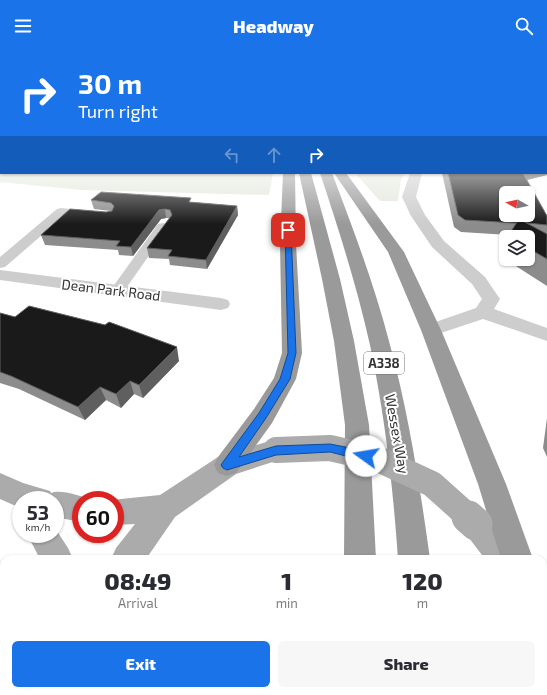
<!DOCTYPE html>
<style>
:root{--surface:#fff;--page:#f7f7f7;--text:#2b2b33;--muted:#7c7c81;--accent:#1a73e8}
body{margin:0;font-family:"Exo 2",sans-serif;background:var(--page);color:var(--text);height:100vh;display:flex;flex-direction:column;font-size:15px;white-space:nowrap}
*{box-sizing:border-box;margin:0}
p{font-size:13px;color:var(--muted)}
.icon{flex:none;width:22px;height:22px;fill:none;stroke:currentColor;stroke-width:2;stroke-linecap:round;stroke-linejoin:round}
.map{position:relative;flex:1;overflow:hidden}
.side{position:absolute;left:0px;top:503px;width:547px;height:140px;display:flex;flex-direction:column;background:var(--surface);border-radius:12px 12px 0 0;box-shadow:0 1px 3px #0004}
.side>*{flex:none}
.guide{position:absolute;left:0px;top:0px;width:547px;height:122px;box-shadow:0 1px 3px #0004;background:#1a73e8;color:#fff;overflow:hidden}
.needle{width:26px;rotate:278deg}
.buttons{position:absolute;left:499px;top:134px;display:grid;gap:8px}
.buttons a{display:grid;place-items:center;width:36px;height:36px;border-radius:6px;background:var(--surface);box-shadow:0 1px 3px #0004;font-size:20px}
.speed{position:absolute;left:12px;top:439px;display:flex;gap:8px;font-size:20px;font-weight:700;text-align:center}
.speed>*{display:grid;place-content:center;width:52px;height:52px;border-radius:50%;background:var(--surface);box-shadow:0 1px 3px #0004;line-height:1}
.speed small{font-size:10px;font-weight:400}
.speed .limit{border:6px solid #d22;background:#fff;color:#111}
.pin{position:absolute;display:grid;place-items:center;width:34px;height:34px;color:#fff;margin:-17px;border-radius:8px;box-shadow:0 2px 6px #0006}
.me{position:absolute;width:44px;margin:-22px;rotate:283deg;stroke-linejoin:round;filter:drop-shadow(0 0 3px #0008)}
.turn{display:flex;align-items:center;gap:14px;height:84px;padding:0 12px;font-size:18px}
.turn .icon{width:52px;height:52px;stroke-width:2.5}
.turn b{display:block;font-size:28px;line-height:34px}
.lanes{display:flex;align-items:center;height:38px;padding:0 12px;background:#0003;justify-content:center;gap:20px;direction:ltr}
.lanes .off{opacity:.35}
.eta{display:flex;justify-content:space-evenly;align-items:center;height:68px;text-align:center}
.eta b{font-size:24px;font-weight:800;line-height:28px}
.primary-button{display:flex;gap:8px;margin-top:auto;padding:8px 12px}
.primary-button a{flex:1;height:46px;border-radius:6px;background:var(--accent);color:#fff;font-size:16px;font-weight:800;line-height:46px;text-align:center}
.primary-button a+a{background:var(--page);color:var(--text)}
header{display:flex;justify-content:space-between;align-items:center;height:52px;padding:0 12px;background:var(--accent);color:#fff;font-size:18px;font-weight:800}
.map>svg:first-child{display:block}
.green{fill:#e4e8dd}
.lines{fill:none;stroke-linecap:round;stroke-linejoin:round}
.lane{fill:#cdcdcd;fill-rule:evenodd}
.street{fill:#cdcdcd;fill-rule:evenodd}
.primary{fill:#ababab;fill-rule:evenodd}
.highway{fill:#9a9a9a;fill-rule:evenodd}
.primary-bridge-far1{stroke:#ababab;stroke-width:26}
.primary-bridge{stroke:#ababab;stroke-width:33}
.wall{fill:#8c8c8c}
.shaded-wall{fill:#5f5f5f}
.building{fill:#1a1a1a;stroke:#5f5f5f;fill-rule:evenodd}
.route{fill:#1a73e8;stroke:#114b97}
.labels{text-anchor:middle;stroke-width:4;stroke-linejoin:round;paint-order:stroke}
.shield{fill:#fff;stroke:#707070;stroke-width:1}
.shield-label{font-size:13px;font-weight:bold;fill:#333}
.street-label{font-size:14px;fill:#333;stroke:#fff}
</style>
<header><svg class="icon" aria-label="menu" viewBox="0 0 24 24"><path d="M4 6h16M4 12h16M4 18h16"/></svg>Headway<svg class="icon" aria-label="search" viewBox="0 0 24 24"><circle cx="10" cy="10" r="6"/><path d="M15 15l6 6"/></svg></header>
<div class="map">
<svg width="547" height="643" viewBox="0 0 547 643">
<rect width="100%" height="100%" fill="#fff"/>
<g class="green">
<polygon points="0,82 1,121 273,121 269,143 82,138 0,130"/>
<polygon points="355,121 405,121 401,127 398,149 380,149"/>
</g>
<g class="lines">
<g class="lane">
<polygon points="61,156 92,159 96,160 98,163 96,166 92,167 64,164 5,215 0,216 0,205 57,157"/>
<polygon points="163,171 168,172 169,175 122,242 117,244 112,242 109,239 112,236 158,172"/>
<polygon points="18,639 55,639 54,643 17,643"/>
</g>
<g class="street">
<polygon points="410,121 422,121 416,145 425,163 444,189 485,225 500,247 494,257 547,276 547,289 483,267 438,282 431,284 424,282 421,278 424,274 476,256 482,247 472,232 432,195 411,164 402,145"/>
<polygon points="0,218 221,246 228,248 230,252 228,256 221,258 0,228"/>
</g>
<g class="primary">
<polygon points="276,387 285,390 289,398 285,406 236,422 175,465 146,507 111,507 116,496 135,472 115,473 115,448 111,448 160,443 218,405"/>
<path d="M0,421l23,10 27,8 1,2c9,-4 31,3 40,7h-10v22l-26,-5v-17h-34v7h-3l-18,-8z"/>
<path d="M476,458c17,7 37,32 45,49h-36l-19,-25 -5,-10 5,-10z"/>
<polygon points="55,476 68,496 73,507 40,507 27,482 55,482"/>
<polygon points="543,535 547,537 547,573 543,571"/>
<polygon points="79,639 117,639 118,643 80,643"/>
</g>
<g class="highway">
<polygon points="283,121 295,121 296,192 302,301 296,327 272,371 236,421 227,424 218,421 214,413 218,405 254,357 274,326 282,301 280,192"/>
<polygon points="299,121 311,121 340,227 354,289 369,373 376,507 344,507 345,373 334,289 322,227"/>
<path d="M320,121h12c21,56 43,113 58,172 19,70 30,142 40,214h-32c-5,-72 -13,-143 -28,-214 -13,-58 -31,-115 -50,-172z"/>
<polygon points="334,121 346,121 404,200 441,278 506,432 533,507 501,507 478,432 421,278 388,200"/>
<rect x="339" y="639" width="38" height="4"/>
<polygon points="403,639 441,639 442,643 404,643"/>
</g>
<polyline class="primary-bridge-far1" points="276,398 330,396 378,407 432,432 470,466"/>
<polyline class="primary-bridge" points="468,465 476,472"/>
</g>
<g class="wall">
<polygon points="442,121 546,121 547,123 527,128 547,164 547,234 500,204 506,189 506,207 528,207 528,185 508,185 509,183 461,180 454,175"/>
<polygon points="91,148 191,150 237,154 238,163 207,217 170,213 169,207 149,206 147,196 169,166 166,166 161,167 133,204 119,203 118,198 45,193 41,183 111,159 94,157"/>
<polygon points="0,261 15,265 179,309 143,346 134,342 121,356 106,348 85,368 19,337 0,331"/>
<polygon points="547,366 547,405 543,396"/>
</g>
<g class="shaded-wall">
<polygon points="547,113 547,123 518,130 521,121 546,121 546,114"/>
<polygon points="237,154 238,163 207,217 206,208"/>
<polygon points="165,157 166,166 161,167 133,204 131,195 159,158"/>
<polygon points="177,295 179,309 143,346 139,333"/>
<polygon points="130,329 134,342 121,356 116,342"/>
<polygon points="100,335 106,348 85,368 78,355"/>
</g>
<g class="building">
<polygon points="546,88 547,88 547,113 546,114"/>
<path d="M448,121h75l24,43v9l-19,-2 -9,-4 -3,4 -51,-3 -7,-5zM506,141h22v22h-22z"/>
<polygon points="101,140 191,146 189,150 237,154 206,208 168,204 172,198 147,196 172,163 170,158 165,157 159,158 131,195 116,194 120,189 41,183 70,157 106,160 112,159 114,154 111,151 91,148"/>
<polygon points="519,167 547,182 547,207 528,196 528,185 509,185 508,184"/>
<polygon points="29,254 105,273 109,270 177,295 139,333 130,329 116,342 100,335 78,355 11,324 0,320 0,261 15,265"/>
</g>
<linearGradient id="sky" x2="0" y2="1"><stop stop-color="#9dc5e7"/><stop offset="0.48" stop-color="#fff"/><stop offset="1" stop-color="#fff" stop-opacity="0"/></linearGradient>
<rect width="547" height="172" fill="url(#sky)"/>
<polygon class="route" points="288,176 291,178 296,301 290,327 266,366 239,405 276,394 330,392 366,399 370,401 371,404 370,407 366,409 330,400 276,403 227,418 223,416 221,413 223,410 259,361 280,327 288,301 285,178"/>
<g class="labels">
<rect class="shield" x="364" y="300" width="40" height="22" rx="3"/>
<g class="shield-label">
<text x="384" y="316">A338</text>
</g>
<g class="street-label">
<text transform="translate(111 238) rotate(7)" y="5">Dean Park Road</text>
<text transform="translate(397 382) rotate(80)" y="5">Wessex Way</text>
</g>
</g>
</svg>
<div class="buttons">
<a><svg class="needle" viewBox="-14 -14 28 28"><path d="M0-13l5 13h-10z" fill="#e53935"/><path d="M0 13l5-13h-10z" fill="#7c7c81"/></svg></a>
<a><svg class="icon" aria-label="layers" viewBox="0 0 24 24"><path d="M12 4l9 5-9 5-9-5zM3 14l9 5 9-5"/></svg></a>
</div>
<div class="speed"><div>53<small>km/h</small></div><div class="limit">60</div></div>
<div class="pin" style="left:288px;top:178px;background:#d93025"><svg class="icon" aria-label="arrive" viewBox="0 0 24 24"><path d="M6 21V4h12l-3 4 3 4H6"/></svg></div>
<svg class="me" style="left:366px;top:404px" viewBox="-20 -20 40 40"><circle r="19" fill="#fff"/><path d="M0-13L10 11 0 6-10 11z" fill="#1a73e8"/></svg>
<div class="guide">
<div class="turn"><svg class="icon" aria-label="right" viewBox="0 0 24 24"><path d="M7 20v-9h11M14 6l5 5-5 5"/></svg><div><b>30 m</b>Turn right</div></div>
<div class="lanes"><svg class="icon off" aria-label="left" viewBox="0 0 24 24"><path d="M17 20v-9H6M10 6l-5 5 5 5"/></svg><svg class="icon off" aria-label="ahead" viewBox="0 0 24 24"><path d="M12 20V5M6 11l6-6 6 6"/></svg><svg class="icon" aria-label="right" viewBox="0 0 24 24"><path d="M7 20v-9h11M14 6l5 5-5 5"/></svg></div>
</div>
<section class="side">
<div class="eta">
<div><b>08:49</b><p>Arrival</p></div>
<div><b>1</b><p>min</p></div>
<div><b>120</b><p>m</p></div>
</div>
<div class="primary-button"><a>Exit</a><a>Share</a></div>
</section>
</div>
